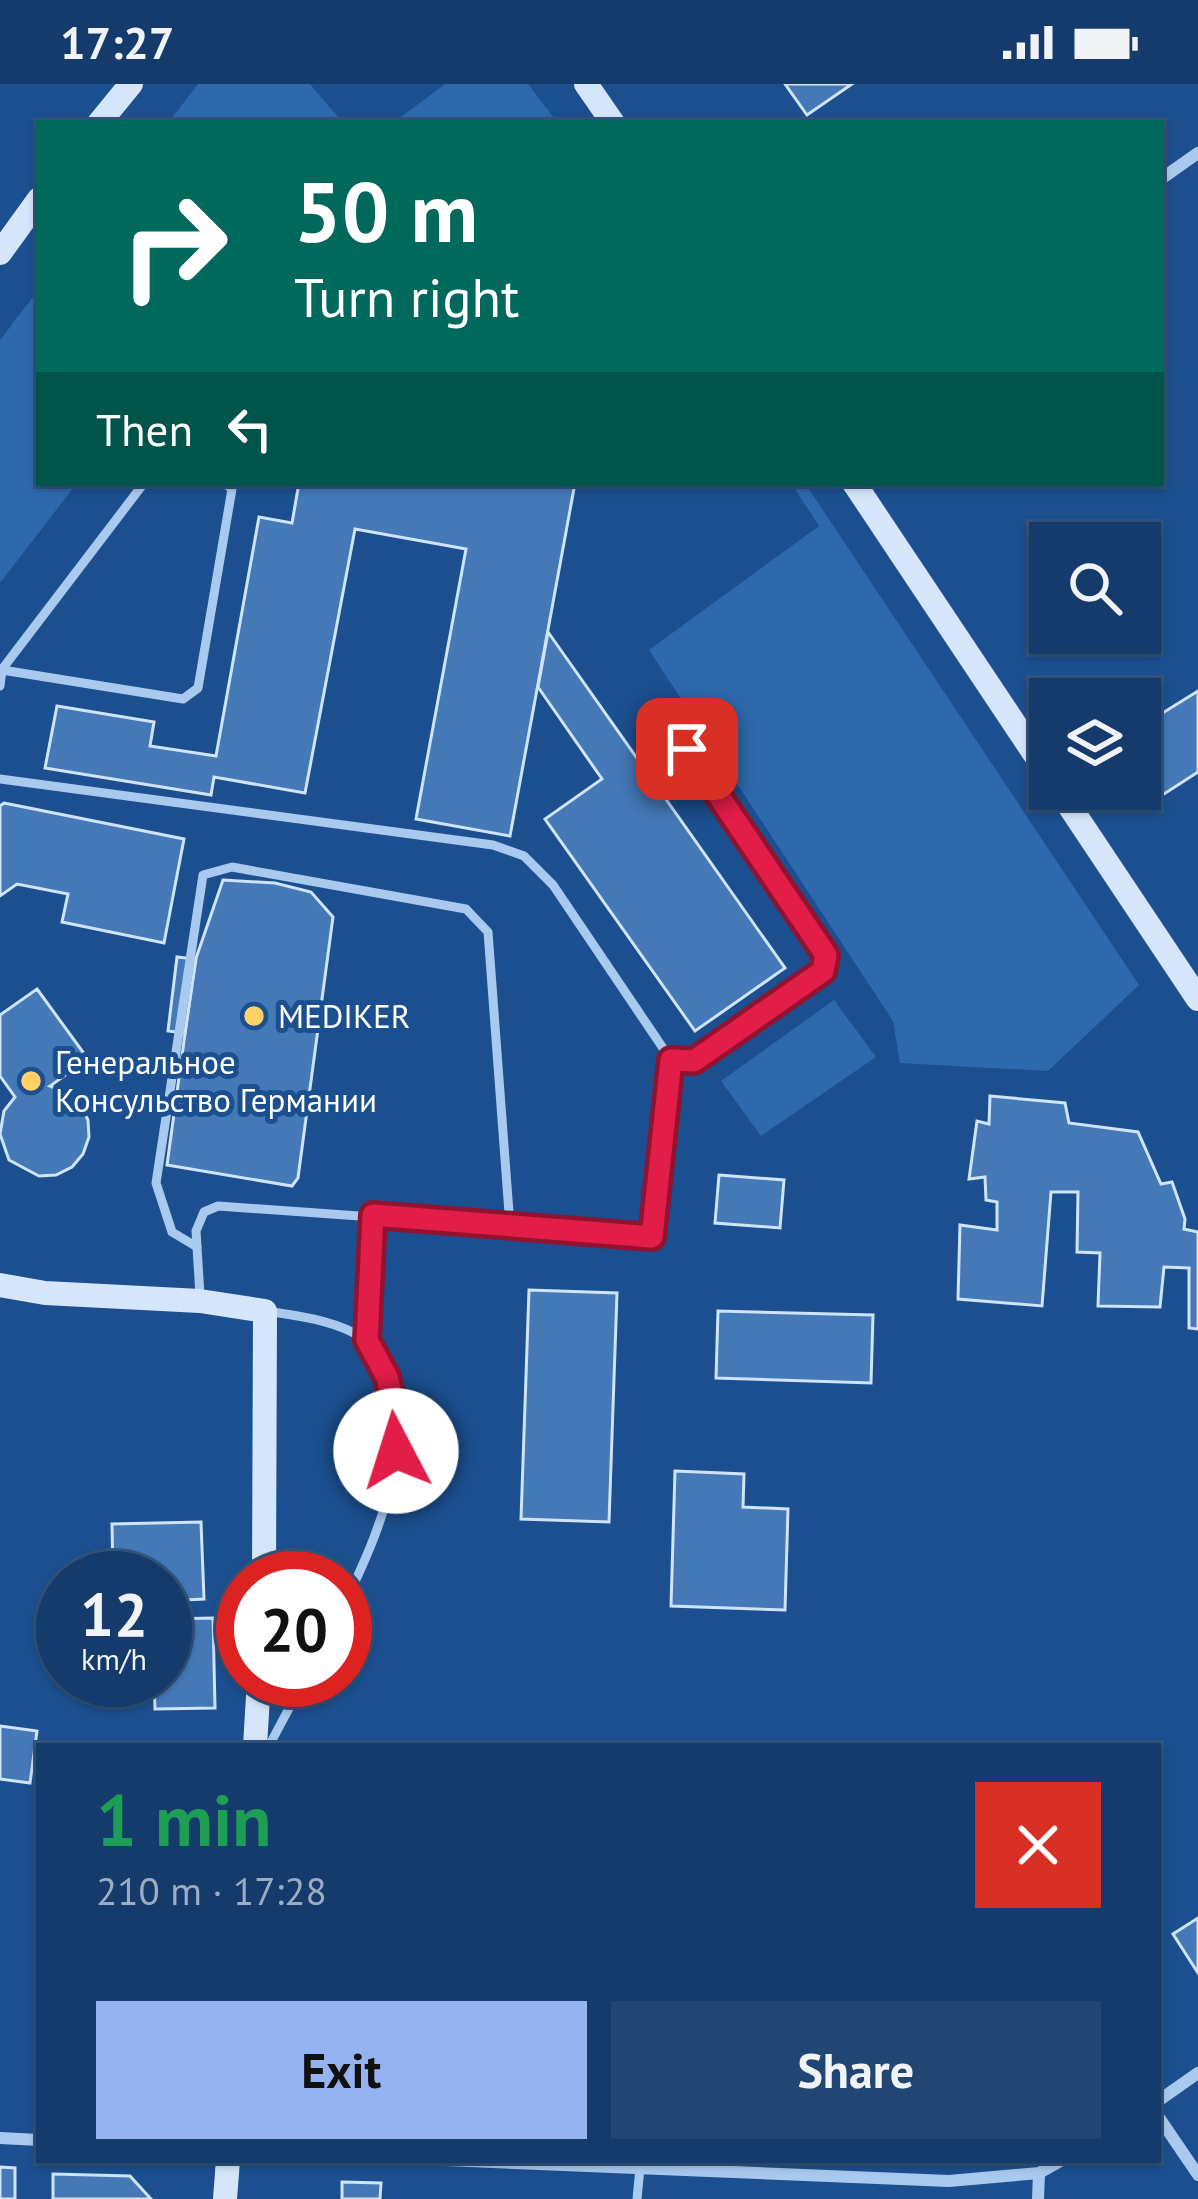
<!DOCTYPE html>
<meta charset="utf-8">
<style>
:root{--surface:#143b6b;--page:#214673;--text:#f1f3f6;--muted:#9dadc1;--line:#33557e;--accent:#95b2f1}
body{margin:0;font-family:"PT Sans",sans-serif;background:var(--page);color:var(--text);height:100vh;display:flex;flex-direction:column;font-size:45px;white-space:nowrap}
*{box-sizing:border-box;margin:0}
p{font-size:39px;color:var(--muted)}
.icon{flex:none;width:66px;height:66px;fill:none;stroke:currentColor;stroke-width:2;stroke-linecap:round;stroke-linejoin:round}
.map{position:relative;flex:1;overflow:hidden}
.side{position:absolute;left:36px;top:1659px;width:1125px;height:420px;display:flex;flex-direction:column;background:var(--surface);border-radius:0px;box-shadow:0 3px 9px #0004,0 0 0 3px var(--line)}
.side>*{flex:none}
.hud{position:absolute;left:36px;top:36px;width:1128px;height:366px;border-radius:0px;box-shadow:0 3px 9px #0004,0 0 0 3px var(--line);background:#00695c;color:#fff;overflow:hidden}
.tools{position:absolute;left:1029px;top:438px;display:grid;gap:24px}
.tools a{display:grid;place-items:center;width:132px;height:132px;border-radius:0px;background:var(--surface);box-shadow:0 3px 9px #0004,0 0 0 3px var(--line);font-size:60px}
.speed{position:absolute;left:36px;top:1467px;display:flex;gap:24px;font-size:60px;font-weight:700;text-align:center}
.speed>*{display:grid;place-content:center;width:156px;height:156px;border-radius:50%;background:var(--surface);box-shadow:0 3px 9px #0004,0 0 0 3px var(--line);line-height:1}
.speed small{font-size:30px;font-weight:400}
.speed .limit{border:18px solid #d22;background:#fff;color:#111}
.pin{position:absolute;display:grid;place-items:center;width:102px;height:102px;color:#fff;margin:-51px;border-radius:24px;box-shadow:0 6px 18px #0006}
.me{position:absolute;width:132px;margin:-66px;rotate:355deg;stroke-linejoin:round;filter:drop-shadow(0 0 9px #0008)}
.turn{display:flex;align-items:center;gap:42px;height:252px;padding:0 60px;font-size:54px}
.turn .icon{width:156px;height:156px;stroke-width:2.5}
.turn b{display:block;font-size:84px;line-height:102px}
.then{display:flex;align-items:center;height:114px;padding:0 60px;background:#0003;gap:24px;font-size:45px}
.round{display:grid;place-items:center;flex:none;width:126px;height:126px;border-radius:0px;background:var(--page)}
.overview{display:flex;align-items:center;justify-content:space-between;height:204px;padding:0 60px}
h1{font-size:72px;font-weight:700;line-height:90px;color:#1e9e55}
.cta{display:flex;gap:24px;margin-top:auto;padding:24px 60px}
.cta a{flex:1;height:138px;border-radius:0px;background:var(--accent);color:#111;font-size:48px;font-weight:700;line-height:138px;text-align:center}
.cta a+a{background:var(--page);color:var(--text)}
.status{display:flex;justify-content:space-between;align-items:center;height:84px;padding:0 60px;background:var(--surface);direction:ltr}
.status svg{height:33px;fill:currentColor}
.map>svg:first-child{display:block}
.green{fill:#2e69ad}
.building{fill:#4478b7;stroke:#cfe3fa;stroke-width:3}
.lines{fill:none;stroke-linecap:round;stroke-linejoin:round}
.lane{stroke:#a9c9ee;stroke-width:9}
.street{stroke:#a9c9ee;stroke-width:12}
.secondary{stroke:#d6e6fa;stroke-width:24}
.route-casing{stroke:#92132f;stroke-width:30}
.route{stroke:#e11d48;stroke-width:21}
.poi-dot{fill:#ffd166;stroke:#1b4f8f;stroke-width:4.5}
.labels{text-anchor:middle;stroke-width:10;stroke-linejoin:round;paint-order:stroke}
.poi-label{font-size:33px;fill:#fff;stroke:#1b4f8f;text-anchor:start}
</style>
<div class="status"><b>17:27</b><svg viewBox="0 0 49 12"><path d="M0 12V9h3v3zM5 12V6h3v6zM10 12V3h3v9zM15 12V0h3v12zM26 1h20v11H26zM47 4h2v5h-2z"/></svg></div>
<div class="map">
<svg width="1198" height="2115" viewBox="0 0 1198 2115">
<rect width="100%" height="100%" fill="#1b4f8f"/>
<g class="green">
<polygon points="198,0 310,0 343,39 168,39"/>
<polygon points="445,0 528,0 558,39 393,39"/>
<polygon points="39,205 39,399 77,399 0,499 0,256"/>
<polygon points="791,399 805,399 1139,901 1048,987 900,979 893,937 649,566 819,442"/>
<polygon points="834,916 876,973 761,1052 721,997"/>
</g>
<g class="building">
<polygon points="785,0 852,0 807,31"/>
<polygon points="299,399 575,399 510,752 416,735 466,465 355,445 305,709 214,693 211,711 45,684 57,622 154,638 150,662 216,672 259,433 292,439"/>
<polygon points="548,548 785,884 695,947 545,735 602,695 538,603"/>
<polygon points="1198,607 1198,688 1164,710 1140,671 1140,643"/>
<polygon points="4,719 184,755 164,859 62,838 68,810 17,800 0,812 0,722"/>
<polygon points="223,796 275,799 311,808 333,833 298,1094 292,1102 167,1081 195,877"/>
<polygon points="177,873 196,875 185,949 168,947"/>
<polygon points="37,905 88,975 50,1002 68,1009 80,1020 88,1036 89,1053 83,1070 72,1083 56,1091 39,1092 9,1076 0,1050 4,1027 15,1013 0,992 0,931"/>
<polygon points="990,1012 1065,1019 1069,1039 1138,1048 1161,1100 1172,1098 1185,1135 1184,1145 1198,1148 1198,1245 1189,1244 1189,1184 1164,1183 1160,1223 1098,1222 1100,1169 1077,1168 1078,1108 1051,1108 1042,1222 958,1215 960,1141 997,1146 997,1118 986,1116 985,1093 969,1095 977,1037 989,1040"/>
<polygon points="719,1091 784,1096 780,1144 715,1139"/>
<polygon points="529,1206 617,1209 609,1438 521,1435"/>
<polygon points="718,1227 873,1231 871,1299 716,1294"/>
<polygon points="675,1387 744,1390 743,1423 788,1425 785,1526 671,1522"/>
<polygon points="201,1438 204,1515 165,1517 165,1494 113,1494 112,1440"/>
<polygon points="213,1534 215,1624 155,1625 154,1596 165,1596 165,1535"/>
<polygon points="0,1642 37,1647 30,1699 0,1695"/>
<polygon points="1198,1834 1198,1889 1173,1850"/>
<polygon points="0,2083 15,2084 15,2115 0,2115"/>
<polygon points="53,2090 130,2092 151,2115 53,2115"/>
<polygon points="342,2098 381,2099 380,2115 342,2115"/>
</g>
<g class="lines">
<g class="lane">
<polyline points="0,588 144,399"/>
<polyline points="0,602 2,586 183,615 198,604 232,405 224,399"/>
<polyline points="0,695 493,761 524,772 553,801 671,976 695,977 823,887 826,871 687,665"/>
<polyline points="197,1163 172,1148 156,1099 203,791 232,783 466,825 488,848 510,1142"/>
<polyline points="200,1212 196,1147 204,1128 218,1122 652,1153 671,976"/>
<path d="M266,1227c31,5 71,9 98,28 7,5 11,16 15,23 42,76 0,170 -34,241"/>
<polyline points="367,1257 373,1131"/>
<polyline points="269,1662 304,1596"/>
<polyline points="637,2115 640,2084"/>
</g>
<g class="street">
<polyline points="1161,95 1198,69"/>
<polyline points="1158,2017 1198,1989"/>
<polyline points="1158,2032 1198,2091"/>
<polyline points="0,2054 39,2056"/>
<polyline points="445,2076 949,2097 1039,2089 1062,2076"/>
<polyline points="1038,2115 1039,2089"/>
</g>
<g class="secondary">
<polyline points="586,0 613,39"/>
<polyline points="99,39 131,0"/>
<polyline points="0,169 39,115"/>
<polyline points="854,399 1050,693"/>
<polyline points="1058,705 1198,915"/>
<polyline points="0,1201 45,1209 200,1217 265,1227 264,1494"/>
<polyline points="255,1662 259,1596"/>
<polyline points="225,2115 228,2076"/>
</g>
</g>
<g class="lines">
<defs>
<polyline id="route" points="396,1367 398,1341 387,1293 367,1256 373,1131 652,1153 671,976 694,977 823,887 826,871 687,665"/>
</defs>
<use href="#route" class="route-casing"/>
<use href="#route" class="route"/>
</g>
<g class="poi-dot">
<circle cx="254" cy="932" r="12"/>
<circle cx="31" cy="997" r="12"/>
</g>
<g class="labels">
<g class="poi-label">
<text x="278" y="944">MEDIKER</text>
<text x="55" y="990">Генеральное<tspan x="55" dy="38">Консульство Германии</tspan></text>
</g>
</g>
</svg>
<div class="tools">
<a><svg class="icon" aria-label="search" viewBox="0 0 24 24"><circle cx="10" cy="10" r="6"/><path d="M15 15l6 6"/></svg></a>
<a><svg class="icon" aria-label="layers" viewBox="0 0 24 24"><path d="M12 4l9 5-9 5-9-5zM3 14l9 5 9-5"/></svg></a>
</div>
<div class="speed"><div>12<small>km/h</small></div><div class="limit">20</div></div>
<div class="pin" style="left:687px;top:665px;background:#d93025"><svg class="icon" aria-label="arrive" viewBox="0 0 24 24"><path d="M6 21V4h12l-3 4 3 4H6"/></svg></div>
<svg class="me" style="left:396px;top:1367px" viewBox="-20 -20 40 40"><circle r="19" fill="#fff"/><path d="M0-13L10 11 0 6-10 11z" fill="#e11d48"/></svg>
<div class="hud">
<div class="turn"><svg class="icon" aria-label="right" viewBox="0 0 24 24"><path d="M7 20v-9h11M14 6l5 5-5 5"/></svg><div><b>50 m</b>Turn right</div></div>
<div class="then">Then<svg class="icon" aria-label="left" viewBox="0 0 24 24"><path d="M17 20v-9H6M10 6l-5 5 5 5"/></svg></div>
</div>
<section class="side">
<div class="overview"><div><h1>1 min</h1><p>210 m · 17:28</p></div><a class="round" style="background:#d93025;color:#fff"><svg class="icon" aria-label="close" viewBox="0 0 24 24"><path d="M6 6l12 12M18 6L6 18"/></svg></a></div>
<div class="cta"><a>Exit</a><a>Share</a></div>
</section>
</div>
